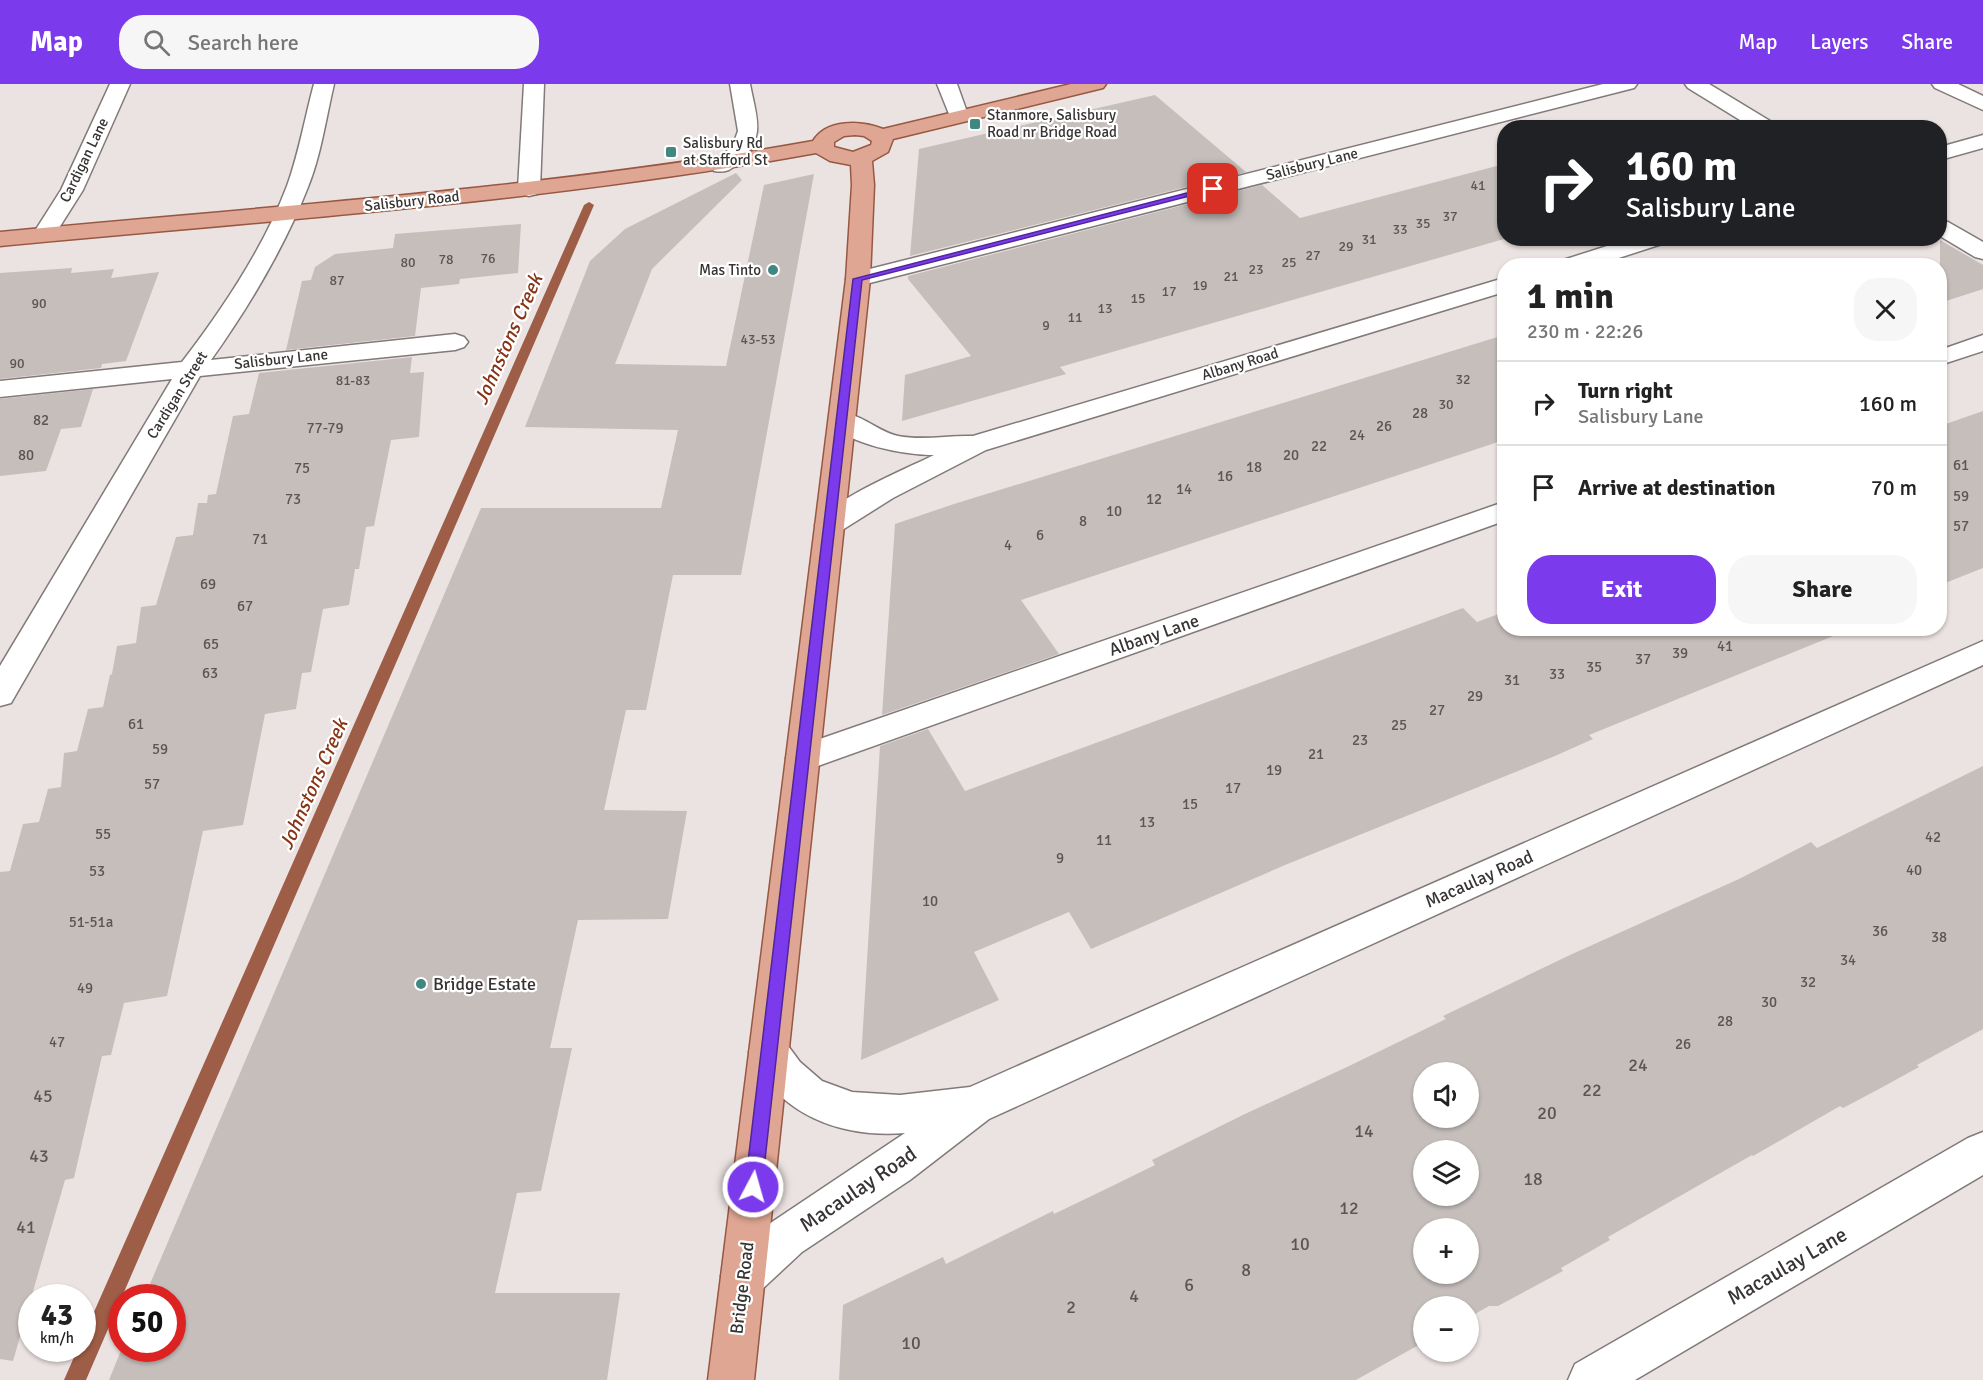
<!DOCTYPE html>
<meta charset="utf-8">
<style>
:root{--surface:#fff;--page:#f6f6f6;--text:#222;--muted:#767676;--line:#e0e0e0;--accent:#7c3aed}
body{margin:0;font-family:Signika,sans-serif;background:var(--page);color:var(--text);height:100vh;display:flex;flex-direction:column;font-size:22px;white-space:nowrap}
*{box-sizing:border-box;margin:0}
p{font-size:20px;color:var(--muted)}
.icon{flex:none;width:33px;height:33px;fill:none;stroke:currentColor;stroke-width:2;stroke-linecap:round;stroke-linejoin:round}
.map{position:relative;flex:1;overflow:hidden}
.drawer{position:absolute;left:1497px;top:174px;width:450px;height:378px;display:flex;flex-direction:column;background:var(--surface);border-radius:24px;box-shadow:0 2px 4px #0004}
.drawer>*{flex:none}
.guide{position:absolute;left:1497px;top:36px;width:450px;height:126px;border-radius:24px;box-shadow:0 2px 4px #0004;background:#202124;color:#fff;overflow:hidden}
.tools{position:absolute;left:1413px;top:978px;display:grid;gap:12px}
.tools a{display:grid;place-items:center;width:66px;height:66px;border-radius:50%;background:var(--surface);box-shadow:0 2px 4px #0004;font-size:30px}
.speed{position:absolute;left:18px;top:1200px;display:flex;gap:12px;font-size:30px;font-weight:700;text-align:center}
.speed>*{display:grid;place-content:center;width:78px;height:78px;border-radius:50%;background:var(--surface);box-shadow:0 2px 4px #0004;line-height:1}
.speed small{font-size:15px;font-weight:400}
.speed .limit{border:9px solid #d22;background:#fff;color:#111}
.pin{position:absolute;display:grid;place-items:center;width:51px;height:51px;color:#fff;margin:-26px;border-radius:12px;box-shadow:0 3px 9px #0006}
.me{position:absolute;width:66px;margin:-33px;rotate:6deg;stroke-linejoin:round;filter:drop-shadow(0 0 4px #0008)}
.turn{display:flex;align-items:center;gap:21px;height:126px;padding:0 30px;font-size:27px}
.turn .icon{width:78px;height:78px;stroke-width:2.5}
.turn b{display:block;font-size:42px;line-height:51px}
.round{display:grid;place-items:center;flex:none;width:63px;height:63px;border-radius:24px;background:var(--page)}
.head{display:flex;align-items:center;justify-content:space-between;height:102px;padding:0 30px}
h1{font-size:36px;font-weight:700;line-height:45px}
.primary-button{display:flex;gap:12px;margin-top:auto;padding:12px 30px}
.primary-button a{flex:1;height:69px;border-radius:24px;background:var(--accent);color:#fff;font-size:24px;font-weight:700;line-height:69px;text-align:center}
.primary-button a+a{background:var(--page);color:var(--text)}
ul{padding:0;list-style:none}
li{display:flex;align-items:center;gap:18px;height:84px;padding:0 30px;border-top:2px solid var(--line)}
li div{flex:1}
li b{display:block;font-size:22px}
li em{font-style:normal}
header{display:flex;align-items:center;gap:36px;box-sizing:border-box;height:84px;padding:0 30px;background:var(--accent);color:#fff}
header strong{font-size:28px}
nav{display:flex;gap:33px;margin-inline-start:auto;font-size:21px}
.search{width:420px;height:54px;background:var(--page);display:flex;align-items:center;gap:15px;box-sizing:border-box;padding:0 21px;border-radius:24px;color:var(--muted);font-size:22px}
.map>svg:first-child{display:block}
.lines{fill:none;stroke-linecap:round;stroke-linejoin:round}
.stream{fill:#9d5d47;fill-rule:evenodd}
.building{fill:#c5bebb;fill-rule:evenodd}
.minor-casing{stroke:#817a78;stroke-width:3}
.major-casing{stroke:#975843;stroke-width:3}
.minor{fill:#fff;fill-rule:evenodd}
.major{fill:#dfa693;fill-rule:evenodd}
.route{fill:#7c3aed;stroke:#51269a;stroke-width:1.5}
.poi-dot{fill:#3f8781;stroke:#fff;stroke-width:2}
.labels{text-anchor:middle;stroke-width:4.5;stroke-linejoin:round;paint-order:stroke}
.far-number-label{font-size:14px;fill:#5a5655}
.far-poi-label{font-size:15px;fill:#373433;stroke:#fff;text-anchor:start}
.far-street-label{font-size:15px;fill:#373433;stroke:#fff}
.number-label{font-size:15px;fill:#5a5655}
.street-label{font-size:18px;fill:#373433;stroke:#fff}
.poi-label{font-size:18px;fill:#373433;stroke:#fff;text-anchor:start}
.near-number-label{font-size:18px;fill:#5a5655}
.water-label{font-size:20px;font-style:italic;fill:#883416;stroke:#fff}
.near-street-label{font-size:21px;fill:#373433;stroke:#fff}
</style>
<header>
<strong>Map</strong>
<div class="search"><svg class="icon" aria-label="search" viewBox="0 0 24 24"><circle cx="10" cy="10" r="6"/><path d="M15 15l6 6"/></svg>Search here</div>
<nav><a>Map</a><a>Layers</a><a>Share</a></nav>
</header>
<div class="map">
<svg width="1983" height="1296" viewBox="0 0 1983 1296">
<rect width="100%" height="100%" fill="#ebe3e1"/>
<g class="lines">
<polygon class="stream" points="589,118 594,121 86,1296 64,1296 78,1264 82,1264 82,1255 584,121"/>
</g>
<g class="building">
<polygon points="1155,11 1246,88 910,172 919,65"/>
<polygon points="1504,80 1504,155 1060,283 1066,290 902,337 905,291 971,272 908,195 908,192 1262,101 1300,134"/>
<polygon points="736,89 742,96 652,185 615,280 726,282 764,101 814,90 741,491 673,491 646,626 626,626 604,726 687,727 668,835 578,836 550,964 572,964 541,1107 517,1109 495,1209 620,1209 607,1296 109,1296 122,1264 172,1264 172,1214 144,1214 481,424 661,424 678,346 525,343 590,177 625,145"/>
<polygon points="521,140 518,189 460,195 459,200 421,204 415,252 286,266 302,197 311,196 315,183 335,170 393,164 395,150"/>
<polygon points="1940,156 1983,181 1983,205 1940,219"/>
<polygon points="72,184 71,189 114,185 111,194 159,188 126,277 102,280 101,284 0,295 0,189"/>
<polygon points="1504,251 1504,356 1021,516 1059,570 882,631 895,440 954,420"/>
<polygon points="412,273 410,289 424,288 419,353 391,356 374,442 366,443 359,485 355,485 349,521 323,525 311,588 302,589 296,625 265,630 243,741 203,747 167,912 124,919 111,971 102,972 74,1094 65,1096 13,1277 0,1275 0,788 10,787 23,740 39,738 48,705 61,703 64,669 77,667 88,625 103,623 110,591 112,590 117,562 136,559 141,523 156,521 176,453 193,451 198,419 207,419 208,411 216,410 233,332 249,330 259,289"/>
<polygon points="93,305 81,343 61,345 46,387 0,392 0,315"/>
<polygon points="1983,327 1983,484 1940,501 1940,342"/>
<polygon points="1463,524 1477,538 1504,528 1504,544 1848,546 1589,651 1593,655 1555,672 1285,781 1091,865 1069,828 974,868 999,916 861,976 880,662 928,645 965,707"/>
<path d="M1983,682v263l-66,36 2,2 -40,22 -36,19 -3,-2 -87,50 -1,-1 -144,82 2,3 -49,28 2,3 -65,35h-9l-21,12v-12h-44v36l-68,38h-517l4,-75 100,-48 3,7 107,-53 1,3 50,-24 51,-25 -3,-5 95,-47 100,-46 99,-48 -3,-3 127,-61 169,-76 72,-37 6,6zM1424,988h44v46h-44zM1424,1066h44v46h-44zM1424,1144h44v46h-44z"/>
</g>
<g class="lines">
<defs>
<g id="minor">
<polygon points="110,0 130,0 83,106 52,155 44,157 36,155 33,150 61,106"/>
<path d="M314,0h20c-8,34 -13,71 -26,103 -23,59 -60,121 -97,173l244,-26 9,3 4,5 -4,5 -9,3 -255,26 -189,327 -11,3v-40l172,-287 -172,18v-16l182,-19c40,-52 82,-115 105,-176 12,-33 18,-69 27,-102z"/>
<polygon points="524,0 544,0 540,105 537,110 529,112 521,110 518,105"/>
<path d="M730,0h20c6,33 17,53 -11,78 -8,8 -13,11 -25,9l-3,-5 22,-21 5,-14z"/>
<polygon points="937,0 957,0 968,31 965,35 951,35"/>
<polygon points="1603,0 1637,0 1634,4 858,202 850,200 846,195 850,190"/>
<polygon points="1685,0 1709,0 1775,40 1778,44 1753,44 1688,4"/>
<polygon points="1932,0 1958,0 1983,12 1983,26 1935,4"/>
<polygon points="1983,51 1983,64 1940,76 1940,63"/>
<polygon points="1940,136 1948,138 1983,158 1983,175 1975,173 1940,152"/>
<polygon points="1632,154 1668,154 1665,159 1594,182 1557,182 1560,177"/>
<path d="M1504,194v14l-518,158 -93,48 -54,34 -10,3 -10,-3 -4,-7c15,-25 91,-56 119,-70 -28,0 -89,-10 -105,-35l4,-6c23,-6 42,17 65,22 25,5 51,-1 75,0z"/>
<polygon points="1983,251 1983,267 1940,281 1940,266"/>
<polygon points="1504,418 1504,437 815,683 803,687 791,683 786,674 791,665"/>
<path d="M1983,557v24l-994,454 -79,61 -108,72 -43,40 -16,6 -16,-6 -6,-16 6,-16 45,-38 133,-89c-66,5 -128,-19 -156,-81l6,-13 14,-5 14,5 17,23 22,19 30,11 48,3 70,-8z"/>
<polygon points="1983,1048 1983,1091 1635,1296 1568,1296 1575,1280 1968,1054"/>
</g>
<path id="major" d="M1071,0h35l-3,4 -210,51 -5,13 -16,9 2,24 -4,94 -116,1101h-46l138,-1101 6,-94 -1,-20 -21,-4 -14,-8c-270,49 -543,67 -816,93v-14c272,-26 544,-43 813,-91 13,-22 48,-21 70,-12zM855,51l9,1 8,5 -1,4 -18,7 -19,-5v-5l10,-6z"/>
</defs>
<use href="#minor" class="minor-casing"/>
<use href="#major" class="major-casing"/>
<use href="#minor" class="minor"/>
<use href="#major" class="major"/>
</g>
<polygon class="route" points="1210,103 1217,105 862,196 762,1103 760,1109 753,1111 747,1109 745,1103 853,195"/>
<g class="poi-dot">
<rect x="969" y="34" width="12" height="12" rx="3"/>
<rect x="665" y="62" width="12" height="12" rx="3"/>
<circle cx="773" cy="186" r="6"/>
<circle cx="421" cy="900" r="6"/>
</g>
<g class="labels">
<g class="far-number-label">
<text x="1478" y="106">41</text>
<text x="1450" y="137">37</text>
<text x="1423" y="144">35</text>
<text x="1400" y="150">33</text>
<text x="1369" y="160">31</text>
<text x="1346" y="167">29</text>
<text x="1313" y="176">27</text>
<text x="488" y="179">76</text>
<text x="446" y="180">78</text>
<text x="408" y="183">80</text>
<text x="1289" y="183">25</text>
<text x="1256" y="190">23</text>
<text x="1231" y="197">21</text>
<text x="337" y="201">87</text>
<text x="1200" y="206">19</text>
<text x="1169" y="212">17</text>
<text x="1138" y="219">15</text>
<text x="39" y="224">90</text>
<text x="1105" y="229">13</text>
<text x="1075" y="238">11</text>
<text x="1046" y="246">9</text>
<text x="758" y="260">43-53</text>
<text x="17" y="284">90</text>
<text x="1463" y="300">32</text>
<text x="353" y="301">81-83</text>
<text x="1446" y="325">30</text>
</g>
<g class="far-poi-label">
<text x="987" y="36">Stanmore, Salisbury<tspan x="987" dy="17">Road nr Bridge Road</tspan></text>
<text x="683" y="64">Salisbury Rd<tspan x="683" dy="17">at Stafford St</tspan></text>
<text x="761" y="191" text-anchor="end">Mas Tinto</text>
</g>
<g class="far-street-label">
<text transform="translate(84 76) rotate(-64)" y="5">Cardigan Lane</text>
<text transform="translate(1312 80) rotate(-14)" y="5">Salisbury Lane</text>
<text transform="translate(412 117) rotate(-6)" y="5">Salisbury Road</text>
<text transform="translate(281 275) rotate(-6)" y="5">Salisbury Lane</text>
<text transform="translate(1240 280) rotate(-17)" y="5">Albany Road</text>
<text transform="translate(177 311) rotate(-58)" y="5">Cardigan Street</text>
</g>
<g class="number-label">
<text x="1420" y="334">28</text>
<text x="41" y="341">82</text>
<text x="1384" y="347">26</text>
<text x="325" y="349">77-79</text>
<text x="1357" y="356">24</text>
<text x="1319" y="367">22</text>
<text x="26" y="376">80</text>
<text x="1291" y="376">20</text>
<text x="1961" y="386">61</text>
<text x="1254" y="388">18</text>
<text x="302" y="389">75</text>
<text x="1225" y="397">16</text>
<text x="1184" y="410">14</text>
<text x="1961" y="417">59</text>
<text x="293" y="420">73</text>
<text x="1154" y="420">12</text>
<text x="1114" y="432">10</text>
<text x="1083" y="442">8</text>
<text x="1961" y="447">57</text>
<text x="1040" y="456">6</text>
<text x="260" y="460">71</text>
<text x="1008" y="466">4</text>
<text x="208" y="505">69</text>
<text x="245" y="527">67</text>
<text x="211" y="565">65</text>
<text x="1725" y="567">41</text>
<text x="1680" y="574">39</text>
<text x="1643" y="580">37</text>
<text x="1594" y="588">35</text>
<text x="210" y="594">63</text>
<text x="1557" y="595">33</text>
<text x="1512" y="601">31</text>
<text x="1475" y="617">29</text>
<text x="1437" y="631">27</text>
<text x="136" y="645">61</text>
<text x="1399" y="646">25</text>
<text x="1360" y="661">23</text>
<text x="160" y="670">59</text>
<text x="1316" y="675">21</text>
<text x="1274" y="691">19</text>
<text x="152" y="705">57</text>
<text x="1233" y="709">17</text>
<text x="1190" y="725">15</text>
<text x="1147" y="743">13</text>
<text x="103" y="755">55</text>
<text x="1933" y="758">42</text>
<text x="1104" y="761">11</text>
<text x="1060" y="779">9</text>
<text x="1914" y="791">40</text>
<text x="97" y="792">53</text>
<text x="930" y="822">10</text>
<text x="91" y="843">51-51a</text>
<text x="1880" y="852">36</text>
<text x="1939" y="858">38</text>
<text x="1848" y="881">34</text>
<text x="1808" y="903">32</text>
<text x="85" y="909">49</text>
<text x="1769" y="923">30</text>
<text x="1725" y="942">28</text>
<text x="57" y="963">47</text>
<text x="1683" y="965">26</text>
</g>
<g class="street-label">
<text transform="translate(1154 551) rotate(-19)" y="6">Albany Lane</text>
<text transform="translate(1479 795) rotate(-24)" y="6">Macaulay Road</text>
<text transform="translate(742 1204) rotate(-83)" y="6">Bridge Road</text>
</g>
<g class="poi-label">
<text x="433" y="906">Bridge Estate</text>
</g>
<g class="near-number-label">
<text x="1638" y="987">24</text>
<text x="1592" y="1012">22</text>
<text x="43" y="1018">45</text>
<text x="1547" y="1035">20</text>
<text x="1364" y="1053">14</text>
<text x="39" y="1078">43</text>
<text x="1533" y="1101">18</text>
<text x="1349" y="1130">12</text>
<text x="26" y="1149">41</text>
<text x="1300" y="1166">10</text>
<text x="1246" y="1192">8</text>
<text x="1189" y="1207">6</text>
<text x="1134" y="1218">4</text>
<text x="1071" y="1229">2</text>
<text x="911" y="1265">10</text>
</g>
<g class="water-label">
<text transform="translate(508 255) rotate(-66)" y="7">Johnstons Creek</text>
<text transform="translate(313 700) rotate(-66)" y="7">Johnstons Creek</text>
</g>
<g class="near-street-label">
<text transform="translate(858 1105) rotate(-34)" y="7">Macaulay Road</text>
<text transform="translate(1787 1182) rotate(-30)" y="7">Macaulay Lane</text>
</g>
</g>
</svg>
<div class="tools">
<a><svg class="icon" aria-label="sound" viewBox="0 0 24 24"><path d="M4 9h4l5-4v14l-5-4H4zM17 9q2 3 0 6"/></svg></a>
<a><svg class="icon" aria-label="layers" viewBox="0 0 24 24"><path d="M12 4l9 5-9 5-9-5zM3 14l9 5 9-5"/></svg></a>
<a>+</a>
<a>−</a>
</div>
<div class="speed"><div>43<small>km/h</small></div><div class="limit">50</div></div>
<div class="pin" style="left:1213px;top:105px;background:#d93025"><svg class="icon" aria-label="arrive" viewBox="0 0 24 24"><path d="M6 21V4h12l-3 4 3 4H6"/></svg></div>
<svg class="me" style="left:753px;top:1103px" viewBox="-20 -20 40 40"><circle r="17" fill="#7c3aed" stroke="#fff" stroke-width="3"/><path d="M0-11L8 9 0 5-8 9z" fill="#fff"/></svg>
<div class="guide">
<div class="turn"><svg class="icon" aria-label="right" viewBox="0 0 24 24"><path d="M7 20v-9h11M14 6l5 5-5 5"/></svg><div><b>160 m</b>Salisbury Lane</div></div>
</div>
<section class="drawer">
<div class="head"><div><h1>1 min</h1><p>230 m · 22:26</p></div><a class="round"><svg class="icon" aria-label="close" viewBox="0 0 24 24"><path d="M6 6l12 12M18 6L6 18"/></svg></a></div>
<ul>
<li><svg class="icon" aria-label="right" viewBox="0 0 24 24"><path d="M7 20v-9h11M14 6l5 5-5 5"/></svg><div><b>Turn right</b><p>Salisbury Lane</p></div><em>160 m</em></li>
<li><svg class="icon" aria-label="arrive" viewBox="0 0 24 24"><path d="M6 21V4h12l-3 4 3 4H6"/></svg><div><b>Arrive at destination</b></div><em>70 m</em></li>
</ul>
<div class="primary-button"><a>Exit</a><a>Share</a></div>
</section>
</div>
